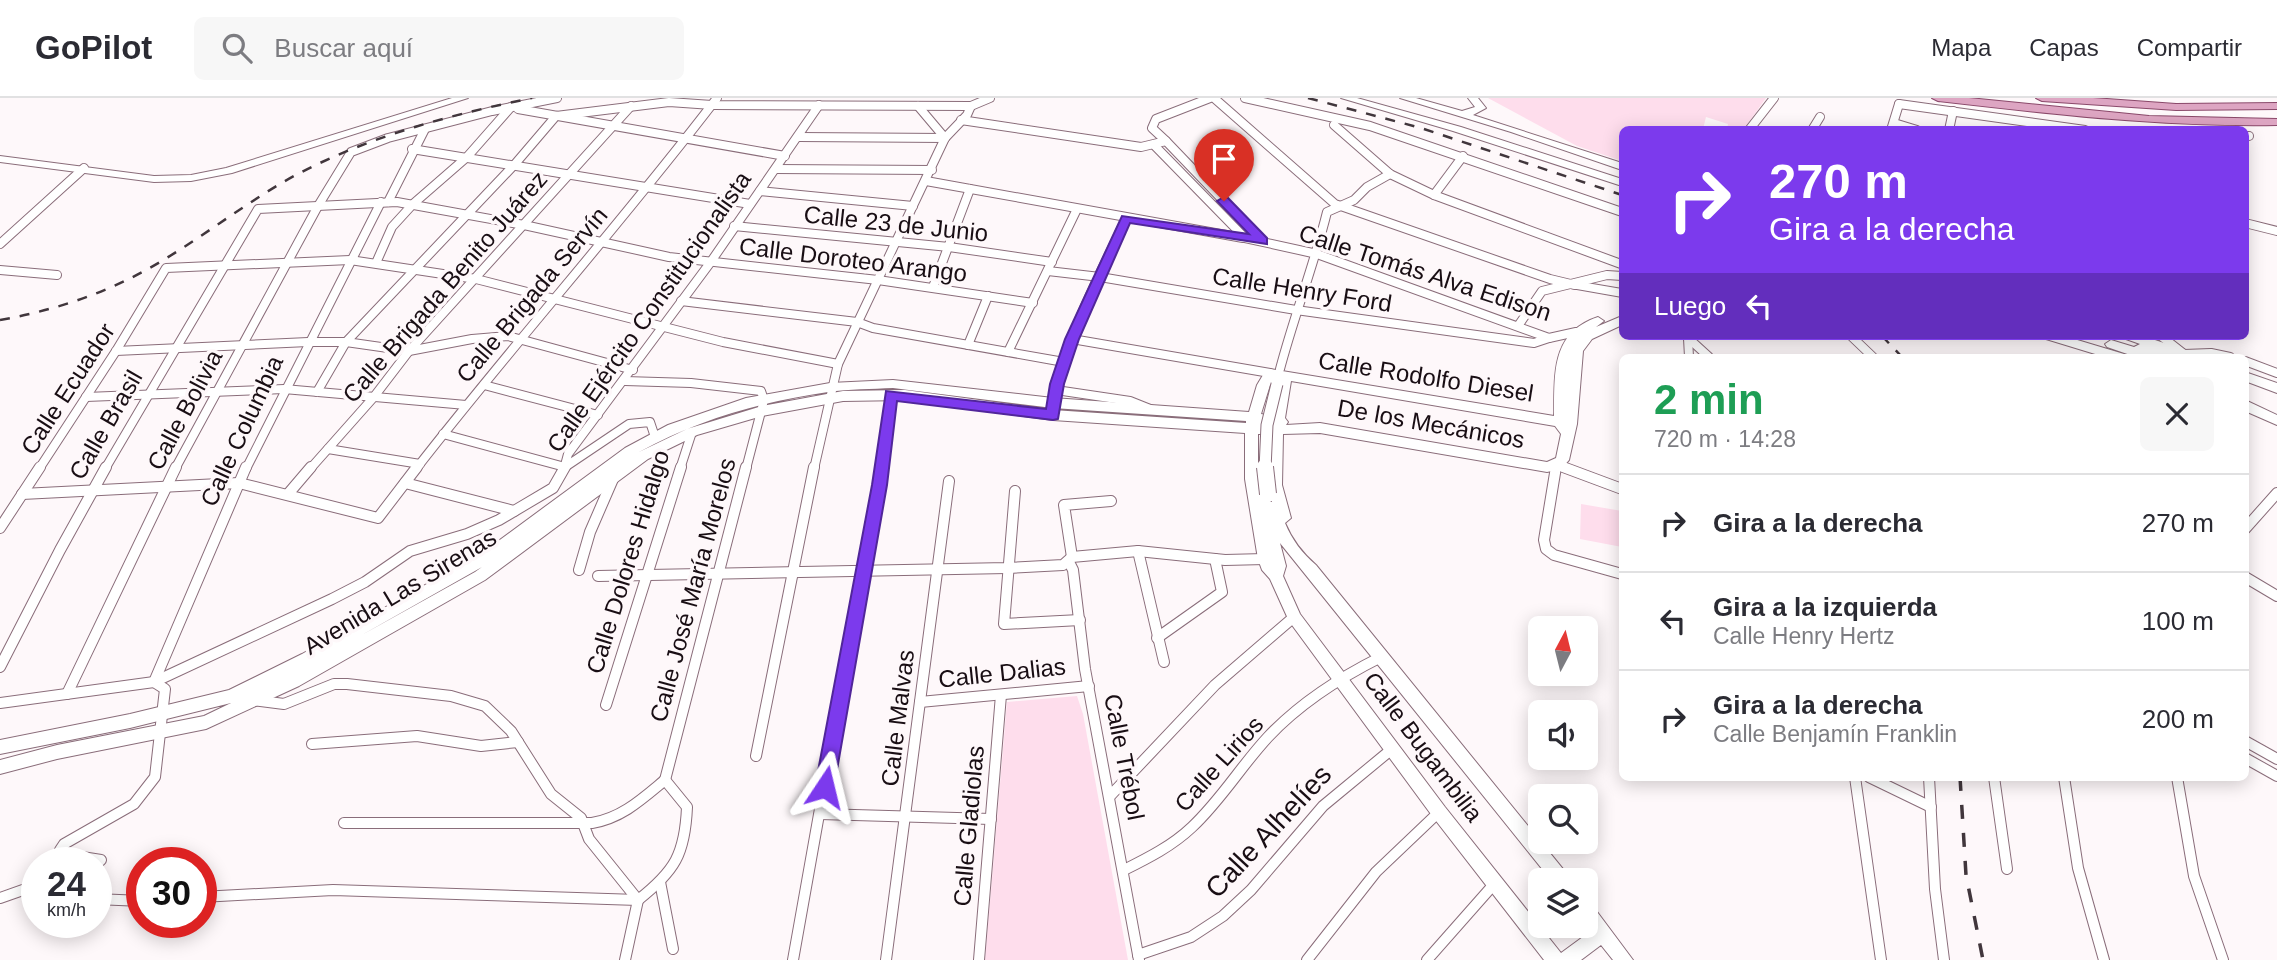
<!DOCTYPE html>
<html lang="es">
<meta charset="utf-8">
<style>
:root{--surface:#fff;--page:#f7f7f7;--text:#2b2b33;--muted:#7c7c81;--line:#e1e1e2}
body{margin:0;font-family:Helvetica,sans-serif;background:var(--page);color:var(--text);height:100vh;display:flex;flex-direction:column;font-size:26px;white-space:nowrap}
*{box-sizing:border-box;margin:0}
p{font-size:23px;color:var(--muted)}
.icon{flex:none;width:38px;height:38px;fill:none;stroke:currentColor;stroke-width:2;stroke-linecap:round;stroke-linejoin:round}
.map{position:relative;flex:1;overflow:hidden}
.sheet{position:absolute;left:1619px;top:256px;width:630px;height:427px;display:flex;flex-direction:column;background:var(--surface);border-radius:10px;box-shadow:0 4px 18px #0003}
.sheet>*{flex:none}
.guide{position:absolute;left:1619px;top:28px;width:630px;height:214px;border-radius:10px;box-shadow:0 4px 18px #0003;background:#7c3aed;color:#fff;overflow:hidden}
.needle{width:46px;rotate:7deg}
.fabs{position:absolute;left:1528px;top:518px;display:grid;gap:14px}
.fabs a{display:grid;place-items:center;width:70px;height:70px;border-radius:10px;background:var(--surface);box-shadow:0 4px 18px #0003;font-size:35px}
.speed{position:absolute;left:21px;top:749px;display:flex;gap:14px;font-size:35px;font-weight:700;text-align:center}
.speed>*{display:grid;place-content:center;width:91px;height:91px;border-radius:50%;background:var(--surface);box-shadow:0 4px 18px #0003;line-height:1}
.speed small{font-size:18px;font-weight:400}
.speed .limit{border:10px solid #d22;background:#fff;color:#111}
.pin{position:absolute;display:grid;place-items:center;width:60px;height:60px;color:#fff;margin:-72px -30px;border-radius:50% 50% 50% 0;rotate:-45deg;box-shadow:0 0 7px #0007}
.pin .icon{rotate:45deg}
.me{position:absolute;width:77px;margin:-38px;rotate:10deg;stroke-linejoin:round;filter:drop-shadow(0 0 5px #0008)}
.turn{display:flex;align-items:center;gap:24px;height:147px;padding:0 35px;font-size:32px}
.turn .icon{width:91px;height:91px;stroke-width:2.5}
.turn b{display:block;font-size:49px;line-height:60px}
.then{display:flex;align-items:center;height:66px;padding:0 35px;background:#0003;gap:14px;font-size:26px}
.round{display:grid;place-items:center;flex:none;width:74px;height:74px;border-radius:10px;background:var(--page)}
.head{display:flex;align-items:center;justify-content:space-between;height:119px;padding:0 35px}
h1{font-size:42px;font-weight:700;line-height:52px;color:#1e9e55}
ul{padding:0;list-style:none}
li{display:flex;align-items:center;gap:21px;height:98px;padding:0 35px;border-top:2px solid var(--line)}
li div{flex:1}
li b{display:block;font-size:26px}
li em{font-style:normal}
header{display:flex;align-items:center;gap:42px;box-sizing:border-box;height:98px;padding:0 35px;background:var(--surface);border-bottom:2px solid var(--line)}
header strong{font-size:33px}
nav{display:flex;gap:38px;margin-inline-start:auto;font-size:24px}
.search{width:490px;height:63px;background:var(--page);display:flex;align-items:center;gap:18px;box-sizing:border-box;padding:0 24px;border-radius:10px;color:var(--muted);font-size:26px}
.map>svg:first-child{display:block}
.green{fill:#feddec}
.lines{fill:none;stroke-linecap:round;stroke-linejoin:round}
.street-far1-casing{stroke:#8a6d7a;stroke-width:10}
.street-casing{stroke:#8a6d7a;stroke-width:12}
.secondary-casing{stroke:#8a6d7a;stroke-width:2}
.primary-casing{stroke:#8a496a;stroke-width:2}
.street-far1{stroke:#fff;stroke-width:8}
.street{stroke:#fff;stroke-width:10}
.secondary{fill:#fff;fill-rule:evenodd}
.primary{fill:#dda5c2;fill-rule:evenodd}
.rail-far1{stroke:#41363c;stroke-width:2.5;stroke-dasharray:10 10;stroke-linecap:butt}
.rail{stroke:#41363c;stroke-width:3.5;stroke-dasharray:14 14;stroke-linecap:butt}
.secondary-bridge-far1-casing{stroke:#8a6d7a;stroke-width:13;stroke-linecap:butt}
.secondary-bridge-casing{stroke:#8a6d7a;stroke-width:18;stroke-linecap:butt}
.secondary-bridge-far1{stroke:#fff;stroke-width:11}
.secondary-bridge{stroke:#fff;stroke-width:16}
.route{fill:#7c3aed;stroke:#51269a;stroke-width:2}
.labels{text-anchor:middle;stroke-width:7;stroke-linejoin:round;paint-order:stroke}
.street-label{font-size:24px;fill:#190e14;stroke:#fef8fa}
.near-street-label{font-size:28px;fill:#190e14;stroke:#fef8fa}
</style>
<header>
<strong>GoPilot</strong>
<div class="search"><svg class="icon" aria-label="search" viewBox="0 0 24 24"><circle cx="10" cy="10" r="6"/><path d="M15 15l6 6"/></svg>Buscar aquí</div>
<nav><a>Mapa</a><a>Capas</a><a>Compartir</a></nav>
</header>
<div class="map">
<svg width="2277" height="862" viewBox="0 0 2277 862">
<rect width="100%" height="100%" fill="#fef8fa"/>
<g class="green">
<polygon points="1488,0 1766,0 1744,31 1727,31 1728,26 1706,19 1703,31 1622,32 1622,63 1577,48"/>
<polygon points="1581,406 1622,413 1622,449 1580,441"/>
<polygon points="1077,598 1083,616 1128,862 985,862 1007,604"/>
</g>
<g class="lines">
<defs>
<g id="street-far1">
<polyline points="1214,0 1335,106 1550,181 1575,187"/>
<polyline points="1245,0 1370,28 1622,114"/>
<polyline points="1899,6 2085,32"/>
<polyline points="918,8 945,40"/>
<polyline points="518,11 785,58"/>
<polyline points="961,22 1141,49 1166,43 1152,30 1156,21 1210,0"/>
<polyline points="1894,25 1917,32"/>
<polyline points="1334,27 1390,76 1434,97 1621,166"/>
<polyline points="1749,32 1774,0"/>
<polyline points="1812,32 1820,19"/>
<polyline points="1891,32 1899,6"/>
<polyline points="1949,32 1953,13"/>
<polyline points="2245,38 2249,38"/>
<polyline points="799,39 945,40"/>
<polyline points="1166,43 1262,143"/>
<polyline points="1154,47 1245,140 1317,156 1549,240 1576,234"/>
<polyline points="412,51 750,106"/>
<polyline points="776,71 932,72"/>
<polyline points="926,83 1243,140"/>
<polyline points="760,93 913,108"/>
<polyline points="1434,97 1463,58"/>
<polyline points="388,104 425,31"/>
<polyline points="2245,125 2277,133"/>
<polyline points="734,128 949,149 1052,164"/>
<polyline points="0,146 84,70"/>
<polyline points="376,165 392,129 413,106 467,59 511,9"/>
<polyline points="0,172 57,177"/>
<polyline points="1048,173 1100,179 1296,212 1534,245 1549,240"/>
<polyline points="933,189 970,91"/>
<polyline points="681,203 857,224 873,230 1064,264"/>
<polyline points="1518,228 1542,193 1607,177 1622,178"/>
<polyline points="1686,238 1709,259"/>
<polyline points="1851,238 1873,259"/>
<polyline points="2161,238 2184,256 2211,255 2230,259"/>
<polyline points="1688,240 1689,259"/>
<polyline points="1072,241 1270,275"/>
<polyline points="968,247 988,198"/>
<polyline points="116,253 308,244 346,244 409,253 472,241 508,238 633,272"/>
<polyline points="1008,254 1077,111"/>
<polyline points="2245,263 2277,275"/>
<path d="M1280,271c14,-53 34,-104 47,-157l27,-12 13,-13 23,-13"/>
<polyline points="625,283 691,285 761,293 764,302 746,371"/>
<polyline points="484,287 598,317"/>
<polyline points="1056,292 1130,303 1150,311"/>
<polyline points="317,294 346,244 515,66 556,18 669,4 712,7 971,8"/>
<polyline points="86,299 284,291 466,307"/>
<path d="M1053,312c9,-68 45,-130 73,-192"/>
<polyline points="443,336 565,369 629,326 650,324 655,339"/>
<polyline points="328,351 420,366"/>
<polyline points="39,371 116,253 166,170 350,162 476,181 723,244 838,266"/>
<polyline points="105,371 258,111 397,104 524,127 669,159 878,182 1033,205"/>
<polyline points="175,371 318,108 351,54 388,40 492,13 557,0"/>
<polyline points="246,371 381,104"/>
<polyline points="310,371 373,300 409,253 631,8"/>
<path d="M416,371c98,-126 204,-244 301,-371"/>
<polyline points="564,371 568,356 710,165 819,7"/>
<polyline points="680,371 692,334"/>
<polyline points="814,371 838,266 945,40 967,17 971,8 990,0"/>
<polyline points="881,371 891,297"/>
<polyline points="1555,371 1556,367 1568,371"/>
</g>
<g id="street">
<polyline points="1556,369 1544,442 1546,451 1554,457 1622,476"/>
<polyline points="1563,369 1622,391"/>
<polyline points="405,385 514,413"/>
<polyline points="1015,393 1004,526 1080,522"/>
<polyline points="22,396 239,385 378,420 417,369"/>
<polyline points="288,396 311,369"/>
<polyline points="0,430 40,369"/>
<polyline points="2245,431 2277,395"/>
<polyline points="1138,453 1164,564"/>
<polyline points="1072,459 1064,407 1111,403"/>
<polyline points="1069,464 1073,472 1085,571 1139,862"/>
<polyline points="579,472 590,434 613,381"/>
<polyline points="598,478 1007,470 1063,467 1072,459 1138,453 1225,462 1265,461"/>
<polyline points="2245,479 2277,498"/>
<polyline points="1157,540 1222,494 1215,461"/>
<polyline points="0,569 60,452 106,369"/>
<polyline points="154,584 246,369"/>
<polyline points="67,596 176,369"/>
<polyline points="253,602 284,606 334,586 347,586 451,598 485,608 511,633 551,696 581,720 589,741 638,802"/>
<polyline points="920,604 1089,588"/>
<polyline points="0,605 154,584 332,501 365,484 410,453 467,436 499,422 553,390 565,369"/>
<polyline points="606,607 681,369"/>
<polyline points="2245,643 2277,661"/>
<polyline points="312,646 417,638 481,648 518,644"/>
<polyline points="756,658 814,369"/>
<polyline points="2245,660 2277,678"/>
<polyline points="1855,679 1881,862"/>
<polyline points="1869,679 1931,709"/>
<polyline points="1929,679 1935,791 1944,862"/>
<polyline points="1994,679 2007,771"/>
<polyline points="2064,679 2078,770 2104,862"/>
<polyline points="2177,679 2194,778 2223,862"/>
<polyline points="665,682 746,369"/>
<polyline points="1110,698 1215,587 1294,519"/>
<polyline points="820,716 991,721"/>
<path d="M344,725h248c30,-5 50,-24 73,-43"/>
<polyline points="96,766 101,762 63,756 60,752 64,746 134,706 155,679 165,591 154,584"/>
<path d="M1124,772c24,-12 48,-24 68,-43 29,-27 49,-61 76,-90 32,-34 71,-59 113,-80"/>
<polyline points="660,784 673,851"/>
<path d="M201,799l132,-7 305,10c37,-29 47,-46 49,-93l-22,-27"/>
<polyline points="0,800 37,787"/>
<polyline points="96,801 142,803"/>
<polyline points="1138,857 1191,839 1223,818 1251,792 1323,708 1392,651"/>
<polyline points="625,862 638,802"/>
<polyline points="793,862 881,369"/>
<polyline points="886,862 949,383"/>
<polyline points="979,862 1001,597"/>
<polyline points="1307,862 1376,774 1439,714"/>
<polyline points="1427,862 1495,785"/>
</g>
<g id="secondary">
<polygon points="452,0 468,0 232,75 191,83 154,84 0,64 0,58 154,78 191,77 226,70"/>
<polygon points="1341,0 1357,0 1461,29 1622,81 1622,88 1453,33"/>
<polygon points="1400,0 1416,0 1462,13 1475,9 1468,0 1478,0 1486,10 1473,17 1622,65 1622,72 1511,34"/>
<polygon points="1575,183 1622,191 1622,199 1571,190 1571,184"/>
<path d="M1622,218v9l-30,14 -9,12 -6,73 -8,36 -8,9 -14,3 -227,-39 -37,1 -1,51 9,33 -6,5c7,17 17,30 31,42l251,309 2,6h-18l-271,-337 6,23 -3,10 17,38 145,193 116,146 30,-22 -5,-7v-21l6,2 41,55h-20l-12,-15 -20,15h-37l-111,-143 -144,-196 -19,-42 -8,-9 -4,-11 -13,-80v-46l-192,-13 -148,-20 -62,1 -81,15 -65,19 -49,24 -163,121 -186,106 -93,43 -149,30 -57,15v-14l57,-15 147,-29 27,-13 -101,25 -130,26v-14l130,-26 99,-24 73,-36 180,-101 143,-105 43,-23 78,-27 84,-15 63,-3 160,18 196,14 8,-27 9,-15 4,-1 284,47c1,-41 -4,-83 44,-99l6,4 -8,6zM1276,281l4,4 -8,33 -11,-2 9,-29zM1291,283l264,45 6,8 -5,24 -9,4 -227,-39 -34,2 2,-3 -3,-4zM893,290l160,20 193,13v2l-193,-13 -148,-20 -62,1 -81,15 -75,23 -48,23c61,-33 121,-50 189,-60 21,-3 44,-3 65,-4zM1258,336h11l-1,34 4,34h-2l-4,-23h-8zM482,469l-7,5 -115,64z"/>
<polygon points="2044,238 2064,238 2124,256 2126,259 2105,259 2046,241"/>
<polygon points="2124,238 2143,238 2197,256 2199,259 2180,259 2170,256 2172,259 2136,259 2107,249 2105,246 2111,242 2134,249 2140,246 2126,241"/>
<polygon points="2245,274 2277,285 2277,295 2245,283"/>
<polygon points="2245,302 2277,317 2277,327 2245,313"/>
</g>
<g id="primary">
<path d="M1932,0h37l180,18 128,3v6c-114,2 -226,-11 -339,-24z"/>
<polygon points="2036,0 2093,0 2176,6 2277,5 2277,11 2176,12 2042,3"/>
</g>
</defs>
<use href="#street-far1" class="street-far1-casing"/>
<use href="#street" class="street-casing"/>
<use href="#secondary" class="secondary-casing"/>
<use href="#primary" class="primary-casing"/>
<use href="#street-far1" class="street-far1"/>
<use href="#street" class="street"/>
<use href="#secondary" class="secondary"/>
<use href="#primary" class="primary"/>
<g class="rail-far1">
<polyline points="1308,0 1421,30 1622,97"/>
<path d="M0,222c51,-9 101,-25 146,-50 51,-28 97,-66 148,-94 75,-40 156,-61 238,-78"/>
<polyline points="1882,238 1902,259"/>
</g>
<polyline class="rail" points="1960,679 1966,777 1983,862"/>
<defs>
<polyline id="secondary-bridge-far1" points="1265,371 1267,327 1277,286"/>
<polyline id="secondary-bridge" points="1265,369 1268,396"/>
</defs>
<use href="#secondary-bridge-far1" class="secondary-bridge-far1-casing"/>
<use href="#secondary-bridge" class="secondary-bridge-casing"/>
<use href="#secondary-bridge-far1" class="secondary-bridge-far1"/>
<use href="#secondary-bridge" class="secondary-bridge"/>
</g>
<polygon class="route" points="1224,99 1228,100 1267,140 1267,146 1130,125 1079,241 1064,286 1058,321 1053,322 897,303 887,387 834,689 831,695 825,697 818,695 815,689 872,387 886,293 1046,311 1050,286 1065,241 1122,118 1249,136 1217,103"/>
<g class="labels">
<g class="street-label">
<text transform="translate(896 126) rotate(6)" y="8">Calle 23 de Junio</text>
<text transform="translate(853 162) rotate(7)" y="8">Calle Doroteo Arango</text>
<text transform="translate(1425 175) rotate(18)" y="8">Calle Tomás Alva Edison</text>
<text transform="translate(445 189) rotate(-49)" y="8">Calle Brigada Benito Juárez</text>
<text transform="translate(1302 192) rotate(9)" y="8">Calle Henry Ford</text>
<text transform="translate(532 197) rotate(-50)" y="8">Calle Brigada Servín</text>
<text transform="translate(649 214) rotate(-55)" y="8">Calle Ejército Constitucionalista</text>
<text transform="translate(1426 279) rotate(9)" y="8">Calle Rodolfo Diesel</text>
<text transform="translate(68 291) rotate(-57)" y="8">Calle Ecuador</text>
<text transform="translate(185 312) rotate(-62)" y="8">Calle Bolivia</text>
<text transform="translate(1431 326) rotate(10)" y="8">De los Mecánicos</text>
<text transform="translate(106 327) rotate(-60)" y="8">Calle Brasil</text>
<text transform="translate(242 333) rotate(-65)" y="8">Calle Columbia</text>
<text transform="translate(628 464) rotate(-73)" y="8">Calle Dolores Hidalgo</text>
<text transform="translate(693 492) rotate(-75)" y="8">Calle José María Morelos</text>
<text transform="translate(400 494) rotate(-31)" y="8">Avenida Las Sirenas</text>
<text transform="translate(1002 575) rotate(-6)" y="8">Calle Dalias</text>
<text transform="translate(898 620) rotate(-83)" y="8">Calle Malvas</text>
<text transform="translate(1423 649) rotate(53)" y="8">Calle Bugambilia</text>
<text transform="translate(1124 659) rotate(79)" y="8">Calle Trébol</text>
<text transform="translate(1219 666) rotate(-48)" y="8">Calle Lirios</text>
<text transform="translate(969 728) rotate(-85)" y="8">Calle Gladiolas</text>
</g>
<g class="near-street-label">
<text transform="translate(1268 733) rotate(-47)" y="10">Calle Alhelíes</text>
</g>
</g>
</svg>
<div class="fabs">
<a><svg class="needle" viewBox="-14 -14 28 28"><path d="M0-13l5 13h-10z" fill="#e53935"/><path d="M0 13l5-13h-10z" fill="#7c7c81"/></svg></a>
<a><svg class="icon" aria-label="sound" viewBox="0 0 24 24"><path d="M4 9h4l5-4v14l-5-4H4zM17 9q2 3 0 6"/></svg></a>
<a><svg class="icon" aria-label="search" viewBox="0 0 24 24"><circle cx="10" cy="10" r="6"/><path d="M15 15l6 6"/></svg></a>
<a><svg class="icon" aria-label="layers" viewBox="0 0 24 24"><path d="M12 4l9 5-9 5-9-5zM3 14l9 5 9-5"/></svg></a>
</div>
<div class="speed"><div>24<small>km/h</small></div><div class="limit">30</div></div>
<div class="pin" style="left:1224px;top:103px;background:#d93025"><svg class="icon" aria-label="arrive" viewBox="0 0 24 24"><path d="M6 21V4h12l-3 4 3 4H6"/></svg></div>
<svg class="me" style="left:825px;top:689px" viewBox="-20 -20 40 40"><path d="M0-17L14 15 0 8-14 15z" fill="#7c3aed" stroke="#fff" stroke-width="4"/></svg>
<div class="guide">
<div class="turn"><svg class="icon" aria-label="right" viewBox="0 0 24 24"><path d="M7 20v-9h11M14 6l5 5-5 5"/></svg><div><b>270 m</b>Gira a la derecha</div></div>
<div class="then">Luego<svg class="icon" aria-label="left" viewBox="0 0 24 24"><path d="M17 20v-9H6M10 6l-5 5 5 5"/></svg></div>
</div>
<section class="sheet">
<div class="head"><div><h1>2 min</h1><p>720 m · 14:28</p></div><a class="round"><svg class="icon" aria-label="close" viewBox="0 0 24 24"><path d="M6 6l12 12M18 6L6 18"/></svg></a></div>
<ul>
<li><svg class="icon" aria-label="right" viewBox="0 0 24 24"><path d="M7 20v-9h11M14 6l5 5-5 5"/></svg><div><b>Gira a la derecha</b></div><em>270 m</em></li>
<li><svg class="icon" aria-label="left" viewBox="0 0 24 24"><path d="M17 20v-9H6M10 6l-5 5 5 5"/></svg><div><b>Gira a la izquierda</b><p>Calle Henry Hertz</p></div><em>100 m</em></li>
<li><svg class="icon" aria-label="right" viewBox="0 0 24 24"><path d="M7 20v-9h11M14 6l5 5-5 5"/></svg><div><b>Gira a la derecha</b><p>Calle Benjamín Franklin</p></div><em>200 m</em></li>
</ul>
</section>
</div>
